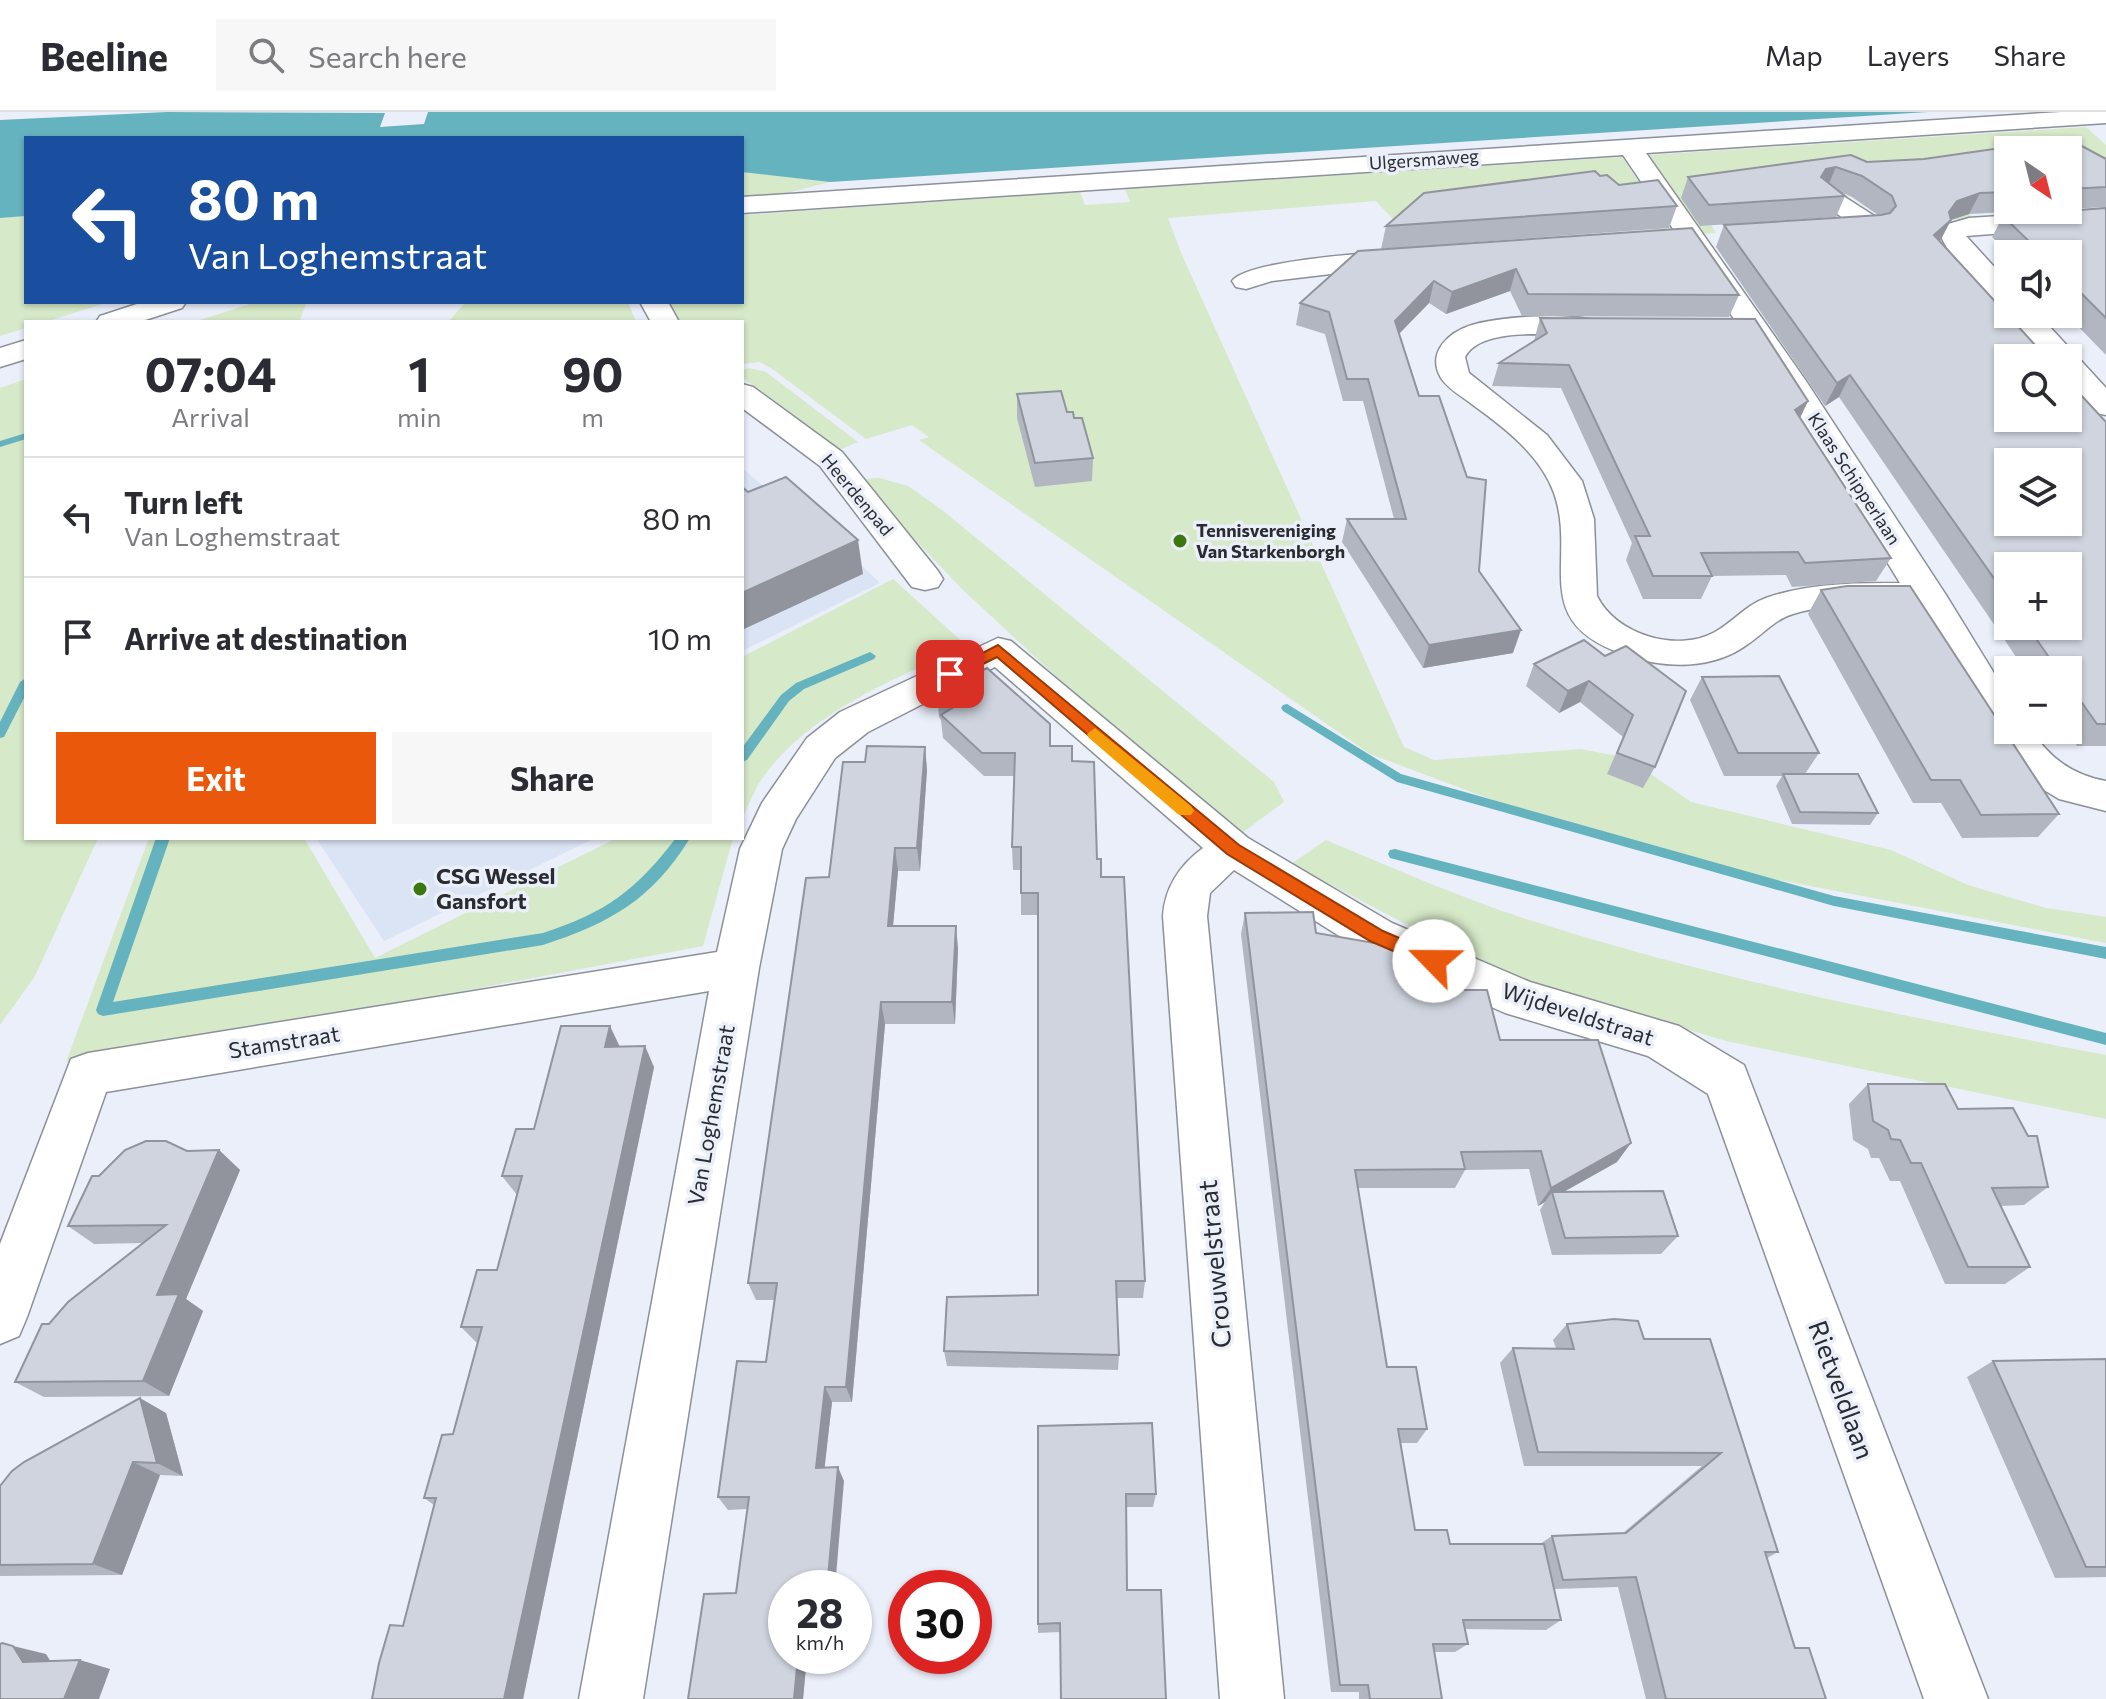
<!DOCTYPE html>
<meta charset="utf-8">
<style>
:root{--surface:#fff;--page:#f7f7f7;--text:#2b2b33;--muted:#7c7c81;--line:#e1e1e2;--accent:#ea580c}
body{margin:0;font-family:Commissioner,sans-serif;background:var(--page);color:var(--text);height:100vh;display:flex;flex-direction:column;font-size:30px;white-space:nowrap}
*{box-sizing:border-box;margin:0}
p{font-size:26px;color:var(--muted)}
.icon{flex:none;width:44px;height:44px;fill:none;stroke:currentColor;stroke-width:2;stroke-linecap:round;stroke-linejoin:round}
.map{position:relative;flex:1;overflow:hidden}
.sheet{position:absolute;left:24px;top:208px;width:720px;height:520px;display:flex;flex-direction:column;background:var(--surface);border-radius:0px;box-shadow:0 2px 6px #0004}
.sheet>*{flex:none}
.guide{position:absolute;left:24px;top:24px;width:720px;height:168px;border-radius:0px;box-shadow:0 2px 6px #0004;background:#1a4fa0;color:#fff;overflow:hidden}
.needle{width:52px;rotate:145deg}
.controls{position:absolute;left:1994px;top:24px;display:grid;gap:16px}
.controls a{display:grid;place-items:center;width:88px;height:88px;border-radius:0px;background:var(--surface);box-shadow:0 2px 6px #0004;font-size:40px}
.speed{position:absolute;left:768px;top:1458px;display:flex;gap:16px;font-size:40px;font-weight:700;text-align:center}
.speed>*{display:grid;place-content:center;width:104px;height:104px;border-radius:50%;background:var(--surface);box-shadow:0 2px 6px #0004;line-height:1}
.speed small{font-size:20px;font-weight:400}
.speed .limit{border:12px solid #d22;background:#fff;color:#111}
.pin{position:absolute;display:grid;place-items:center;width:68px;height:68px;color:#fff;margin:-34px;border-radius:16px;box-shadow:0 4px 12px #0006}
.me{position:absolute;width:88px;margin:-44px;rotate:293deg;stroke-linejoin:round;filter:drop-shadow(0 0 6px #0008)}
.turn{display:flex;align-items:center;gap:28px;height:168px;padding:0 32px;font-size:36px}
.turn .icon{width:104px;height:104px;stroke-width:2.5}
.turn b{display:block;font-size:56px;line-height:68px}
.eta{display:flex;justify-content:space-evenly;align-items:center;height:136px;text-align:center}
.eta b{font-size:48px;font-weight:700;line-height:56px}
.action{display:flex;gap:16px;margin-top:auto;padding:16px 32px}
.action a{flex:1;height:92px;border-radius:0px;background:var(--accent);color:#fff;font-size:32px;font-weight:700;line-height:92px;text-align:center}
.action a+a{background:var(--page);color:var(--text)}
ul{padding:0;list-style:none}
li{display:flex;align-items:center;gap:24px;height:120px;padding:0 32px;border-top:2px solid var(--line)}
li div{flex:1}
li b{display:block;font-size:30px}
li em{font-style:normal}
header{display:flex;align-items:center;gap:48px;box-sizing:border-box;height:112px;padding:0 40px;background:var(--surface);border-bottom:2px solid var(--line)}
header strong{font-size:38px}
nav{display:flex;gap:44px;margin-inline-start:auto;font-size:28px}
.search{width:560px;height:72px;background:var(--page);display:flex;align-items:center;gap:20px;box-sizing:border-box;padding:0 28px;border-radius:0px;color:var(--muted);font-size:30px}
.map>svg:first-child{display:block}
.built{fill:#dbe4f5}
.green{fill:#d6e9c8}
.water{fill:#66b3c0}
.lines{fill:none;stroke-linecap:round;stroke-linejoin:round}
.stream{fill:#66b3c0;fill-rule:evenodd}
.street-casing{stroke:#8b9099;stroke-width:3}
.street{fill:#fff;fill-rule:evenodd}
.wall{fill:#b2b6c0;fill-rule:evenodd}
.shaded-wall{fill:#91949c}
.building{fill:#cfd4df;stroke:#91949c;stroke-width:2;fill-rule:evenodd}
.route{fill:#ea580c;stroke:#983908;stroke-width:2}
.slow{fill:#f59e0b}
.poi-dot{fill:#3c770f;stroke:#eaeffa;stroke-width:3}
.labels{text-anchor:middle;stroke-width:7;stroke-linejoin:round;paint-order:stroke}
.far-street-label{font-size:18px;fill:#2a2c30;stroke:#eaeffa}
.far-poi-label{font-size:18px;font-weight:bold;fill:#2a2c30;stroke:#eaeffa;text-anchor:start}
.poi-label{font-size:22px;font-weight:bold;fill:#2a2c30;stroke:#eaeffa;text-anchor:start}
.street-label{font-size:22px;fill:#2a2c30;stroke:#eaeffa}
.near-street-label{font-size:26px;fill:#2a2c30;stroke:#eaeffa}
</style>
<header>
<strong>Beeline</strong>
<div class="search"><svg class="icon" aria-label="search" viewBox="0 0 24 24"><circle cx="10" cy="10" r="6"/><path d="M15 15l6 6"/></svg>Search here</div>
<nav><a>Map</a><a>Layers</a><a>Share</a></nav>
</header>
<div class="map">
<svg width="2106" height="1587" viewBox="0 0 2106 1587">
<rect width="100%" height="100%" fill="#eaeffa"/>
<g class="built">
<polygon points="742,356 769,379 789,386 880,471 742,539"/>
<polygon points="316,726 595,726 384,829"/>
</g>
<g class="green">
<polygon points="2086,15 2106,33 2106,54 2068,38 2008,38 1905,58 1976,107 1938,108 1869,60 1685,72 1716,121 1703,122 1649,43"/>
<polygon points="1622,45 1675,123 1656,124 1624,75 1422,89 1468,135 1422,138 1376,89 1168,106 1182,143 1404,635 1434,648 1581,637 1628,646 1691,690 1891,738 1968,773 2046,796 2106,805 2106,831 1748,762 1551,710 1370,642 919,328 929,325 912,313 866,327 771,256 760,250 742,252 742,210 680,210 670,190 742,190 742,103 1080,80 1085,93 1130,90 1125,77"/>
<polygon points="742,60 751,60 830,70 775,84 742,86"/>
<polygon points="26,104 26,190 109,190 45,210 26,210 26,216 0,224 0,106"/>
<polygon points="256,190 307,190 299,210 194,210"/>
<polygon points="466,190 628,190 636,210 448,210"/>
<polygon points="749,256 766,260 858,330 839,338 742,265 742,258"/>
<polygon points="26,267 26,726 98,726 35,864 0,913 0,276"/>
<polygon points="879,366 908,374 942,398 1274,670 1284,690 1242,721 1142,644 963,478 876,387 864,367"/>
<path d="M893,467l75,68c-71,29 -168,70 -210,138 -6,11 -11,23 -16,34v-162z"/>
<polygon points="149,726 304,726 375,846 617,726 733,726 703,834 256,918 66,950"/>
<path d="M1326,728c65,27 130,56 197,78 191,62 387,99 583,137v64l-380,-78 -223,-66 -212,-111z"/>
</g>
<polygon class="water" points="167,0 385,1 380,15 424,12 428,0 1928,0 830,70 742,60 742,26 26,26 26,104 0,106 0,8"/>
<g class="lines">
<g class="stream">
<polygon points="26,321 26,327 0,335 0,329"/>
<polygon points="870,540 876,544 874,547 804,577 789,589 747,648 742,650 742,636 781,583 796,571"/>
<polygon points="26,566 26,582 4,625 0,626 0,610 20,570"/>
<polygon points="1287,592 1401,662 1834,784 2106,835 2106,847 1834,794 1397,670 1283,599 1281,596 1283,593"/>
<path d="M156,726h14l-57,164 430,-69c64,-21 92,-42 133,-95h14c-38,62 -80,85 -147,107l-440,71 -5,-2 -2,-4z"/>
<polygon points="1395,737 2106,921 2106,933 1390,746 1388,742 1390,738"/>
</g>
<defs>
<g id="street">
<path d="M2061,0h45v11l-460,30 160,228 140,214 62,101v34h23c19,28 41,45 75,51v30l-47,-12 -35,-21 -19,-23 -91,-149c-39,0 -83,-4 -121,8 -18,5 -30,20 -45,30 -35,26 -83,25 -122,11 -100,-33 -48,-95 -72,-162 -13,-37 -49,-65 -81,-88 -11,-9 -24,-15 -32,-27 -15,-26 8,-46 31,-53 35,-10 98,-12 133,-3l4,6 -4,6 -10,3c-32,-1 -113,-13 -130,20l4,16 78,62 35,46 12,38 3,77c19,39 80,57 118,36 18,-10 31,-27 51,-34 42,-15 89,-15 134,-15l-124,-202 -153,-226 -881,58v-16z"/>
<polygon points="1828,77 1837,80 1879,107 1883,113 1879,119 1825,124 1816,122 1812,116 1816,110 1844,107 1815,85 1819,80"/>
<polygon points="2106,97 2106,113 1966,124 2008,170 2008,195 1998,193 1947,136 1940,123 1948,112 1969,106"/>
<path d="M1405,138l10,2 3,6 -3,6 -143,17 -26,8 -10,-2 -4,-6c15,-21 142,-28 173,-31z"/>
<polygon points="143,190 186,190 182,196 139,210 96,210 100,204"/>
<polygon points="640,190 668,190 679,210 651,210"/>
<polygon points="2008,202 2038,202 2106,276 2106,303 2095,301 2068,270 2068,246 2046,246"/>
<polygon points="26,228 26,247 0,255 0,236"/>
<polygon points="742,272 753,275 842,340 938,459 943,467 938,475 925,478 912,475 820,354 742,296"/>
<path d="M998,526l13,3 237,197 144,85 138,59 149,44 65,39 244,634h-64l-216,-605 -60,-38 -143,-43 -145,-64 -126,-79 -24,23 -3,23 77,783h-64l-57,-783c2,-29 17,-51 40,-68l-208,-181 -127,65 -33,26 -39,61 -14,30 -23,119 -116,731h-64l130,-708 -603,101 -79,225 -8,19 -19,8v-100l71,-185 17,-6 629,-101 23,-103 22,-46 45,-65 33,-26z"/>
</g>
</defs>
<use href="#street" class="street-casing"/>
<use href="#street" class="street"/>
</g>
<g class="wall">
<path d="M2064,27l11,6h5l26,14v48l-38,2v-59h-60v60h38l-77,4 -18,6 -11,21 107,117h-39v60h60v-37l38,41v324h-29l-11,-16h2v-60h-43l-186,-273 -14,9 -109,-159 8,-22 154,-10 -26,-18 -9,-4 2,3 -9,21 -136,9 -19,-28 7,-21 163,-22 16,7 57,-3zM2008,350h60v60h-60zM2008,454h60v60h-60z"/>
<polygon points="1600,64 1619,73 1677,94 1669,116 1381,137 1386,114"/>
<polygon points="2106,96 2106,243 2066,202 2068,202 2068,142 2008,142 1992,125 2003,104"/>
<polygon points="1358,139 1739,183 1729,205 1522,204 1510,179 1446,202 1429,191 1399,222 1479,459 1513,541 1423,556 1342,430 1347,407 1394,407 1363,289 1343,289 1325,222 1296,213 1300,191"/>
<polygon points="1540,206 1808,289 1800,306 1891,446 1876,469 1792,475 1786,463 1712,464 1701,487 1643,487 1626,448 1632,431 1561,276 1492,274 1499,251 1534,229"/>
<polygon points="1017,282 1067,300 1074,306 1093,346 1092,369 1035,375 1017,306"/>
<polygon points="1821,478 2059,702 2038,725 1962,726 1941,691 1913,691 1808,502"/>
<polygon points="1626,534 1655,655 1643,676 1607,662 1623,625 1580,590 1559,601 1526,574 1534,552 1605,544"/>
<polygon points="1702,565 1819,641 1805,662 1878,701 1870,713 1792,712 1776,674 1782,664 1724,664 1690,588"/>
<polygon points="937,582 1050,634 1072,649 1101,765 1145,1169 1143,1186 1117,1186 1119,1243 1118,1258 947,1254 944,1239 1038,1183 1038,803 1021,803 1021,758 1013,758 1012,735 1014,664 984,664 943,626 941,608 939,605"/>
<polygon points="925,635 927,658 920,759 898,759 893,814 958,836 955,912 885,912 852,1290 832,1290 824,1356 844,1369 786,1476 807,1544 803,1587 688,1587 736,1481 747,1397 728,1398 718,1385 766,1250 775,1188 756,1188 748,1171 829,765 865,650"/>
<polygon points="1245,801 1316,821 1455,878 1500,928 1617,1050 1564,1080 1678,1124 1661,1142 1552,1143 1540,1098 1545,1090 1538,1094 1529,1057 1465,1058 1455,1076 1358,1076 1387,1255 1427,1317 1417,1331 1400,1331 1415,1418 1450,1432 1540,1432 1552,1424 1623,1421 1702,1354 1524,1354 1500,1251 1513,1236 1556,1236 1553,1228 1567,1212 1644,1227 1710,1227 1778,1440 1767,1446 1795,1536 1826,1587 1646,1587 1618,1475 1554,1477 1561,1508 1546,1518 1465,1517 1468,1532 1455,1540 1435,1540 1442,1587 1359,1587 1359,1580 1331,1580 1241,822"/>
<polygon points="620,934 654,955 523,1587 372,1587 403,1514 434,1393 424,1386 453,1322 477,1231 461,1215 497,1158 517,1083 502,1064 534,1017"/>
<polygon points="1868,972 1958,997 2048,1075 2024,1093 2000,1094 2030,1155 2005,1172 1945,1172 1900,1069 1890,1069 1879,1046 1871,1046 1868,1037 1853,1028 1849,992"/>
<polygon points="219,1038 240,1058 186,1187 203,1199 169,1284 44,1285 15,1270 49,1212 143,1131 94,1132 68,1114 99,1064 187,1039"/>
<polygon points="2106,1247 2106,1465 2055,1466 1967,1265 1993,1249"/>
<polygon points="166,1301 183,1364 160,1363 122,1463 0,1464 0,1374"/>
<polygon points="1038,1314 1156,1382 1153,1395 1126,1395 1060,1520 1038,1521"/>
</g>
<g class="shaded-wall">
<polygon points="1836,55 1827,76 1821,65 1826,57"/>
<polygon points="1980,81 1969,102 1951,108 1940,129 1934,123 1957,89"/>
<polygon points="1516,157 1510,179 1446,202 1452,180"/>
<polygon points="1434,169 1429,191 1390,231 1395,209"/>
<polygon points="1850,263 1839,285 1825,294 1837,271"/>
<polygon points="1808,289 1797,312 1795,298"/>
<polygon points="858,428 863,462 742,518 742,481"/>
<polygon points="1521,518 1513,541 1423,556 1429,533"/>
<polygon points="1589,569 1580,590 1559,601 1568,579"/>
<polygon points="925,635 927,658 920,759 917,736"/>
<polygon points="895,736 898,759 891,836 888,814"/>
<polygon points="956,814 958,836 955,912 952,890"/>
<polygon points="881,890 885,912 852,1290 846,1275"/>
<polygon points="610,914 620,935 605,935"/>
<polygon points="645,934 654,955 523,1587 504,1587"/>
<polygon points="1631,1031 1617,1050 1554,1085 1552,1080 1545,1090 1538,1094 1551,1076"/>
<polygon points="219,1038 240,1058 186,1187 203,1199 169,1284 143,1269 157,1183"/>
<polygon points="825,1275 832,1290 823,1370 816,1356"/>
<polygon points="140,1286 166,1301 183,1364 157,1351"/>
<polygon points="133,1350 160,1363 122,1463 93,1452"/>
<polygon points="838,1355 844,1369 835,1476 827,1476"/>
<polygon points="13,1534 46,1542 56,1558 23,1550"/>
<polygon points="798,1544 807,1544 803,1587 794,1587"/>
<polygon points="80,1548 110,1557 99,1587 64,1587"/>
</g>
<g class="building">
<path d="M2064,27l11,6h5l26,14v28l-38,2v-39h-60v42l-28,1 -23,8 -8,11 2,8 -17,15 113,123h-39v60h60v-37l38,41v302h-9l-29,-41v-13h-10l-31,-44h41v-60h-60v32l-158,-223 -13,8 -113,-158 157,-10 9,-2 6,-7 -4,-10 -30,-20 -26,-9 -10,2 -5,8 24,19 -136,9 -21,-28 163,-22 16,7 57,-3zM2008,350h60v60h-60z"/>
<polygon points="1595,59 1600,64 1607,63 1619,73 1658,68 1677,94 1386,114 1424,81"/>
<polygon points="2106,96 2106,206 2068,168 2068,142 2042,142 2003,104"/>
<polygon points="1692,116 1739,183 1528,182 1516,157 1452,180 1434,169 1395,209 1419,284 1439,284 1467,365 1486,368 1479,459 1521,518 1429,533 1347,407 1406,407 1368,267 1347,267 1329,200 1300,191 1358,139"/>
<polygon points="1540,206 1755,207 1808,289 1795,298 1891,446 1805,451 1798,440 1701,441 1712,464 1653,464 1635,424 1650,424 1569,253 1499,251 1547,221"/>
<polygon points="1061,279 1067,300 1073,300 1074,306 1082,306 1093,346 1035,351 1017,282"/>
<polygon points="786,365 858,428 742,481 742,375 748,380"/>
<polygon points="1847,474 1910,474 2059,702 1981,703 1960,668 1931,668 1821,478"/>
<polygon points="1584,528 1605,544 1626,534 1686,579 1655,655 1617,641 1633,603 1589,569 1568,579 1534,552"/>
<polygon points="987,556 1050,612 1050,634 1072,634 1072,649 1094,650 1097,747 1101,747 1101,765 1124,765 1145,1169 1116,1169 1119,1243 944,1239 947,1185 1038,1183 1038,781 1021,781 1021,735 1012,735 1015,641 982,641 941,603 952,596 937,582"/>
<polygon points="1779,564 1819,641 1738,641 1702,565"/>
<polygon points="867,634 925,635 917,736 895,736 888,814 956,814 952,890 881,890 846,1275 825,1275 816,1356 838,1355 827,1476 786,1476 786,1544 798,1544 794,1587 688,1587 704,1482 736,1481 749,1385 718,1385 737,1249 766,1250 777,1171 748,1171 806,766 829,765 843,650 865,650"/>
<polygon points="1783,662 1858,662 1878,701 1800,700"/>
<polygon points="1313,800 1316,821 1409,837 1450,855 1455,878 1487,878 1500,928 1598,928 1631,1031 1551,1076 1541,1039 1461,1040 1465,1057 1355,1058 1387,1255 1416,1255 1427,1317 1398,1317 1415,1418 1447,1418 1450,1432 1544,1432 1561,1508 1463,1508 1468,1532 1433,1532 1442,1587 1370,1587 1368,1573 1340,1573 1245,801"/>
<polygon points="561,914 610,914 605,935 645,934 504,1587 372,1587 379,1551 390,1513 403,1514 436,1386 424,1386 442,1323 453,1322 482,1215 461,1215 477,1158 497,1158 522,1064 502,1064 516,1017 534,1017"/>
<polygon points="1868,972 1945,972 1958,997 2013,996 2028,1024 2037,1024 2048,1075 1992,1076 2030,1155 1968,1155 1921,1051 1911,1051 1900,1028 1891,1027 1888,1018 1873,1009"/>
<polygon points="146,1029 166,1029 187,1039 219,1038 157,1183 179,1182 143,1269 15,1270 42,1212 49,1212 68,1190 166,1113 68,1114 92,1064 99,1064 125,1038"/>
<polygon points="1663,1079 1678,1124 1565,1126 1552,1080"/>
<polygon points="1614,1207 1638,1209 1644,1227 1710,1227 1778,1440 1765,1440 1795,1536 1809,1536 1826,1587 1666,1587 1636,1465 1563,1468 1552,1424 1626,1421 1721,1341 1538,1340 1513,1236 1574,1237 1567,1212"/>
<polygon points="2106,1247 2106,1455 2086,1455 1993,1249"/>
<polygon points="140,1286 157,1351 133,1350 93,1452 0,1453 0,1374 12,1359 24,1350"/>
<polygon points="1152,1311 1156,1382 1126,1382 1127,1478 1161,1478 1166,1587 1061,1587 1060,1511 1038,1512 1038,1314"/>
<polygon points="2,1531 13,1534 23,1550 80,1548 64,1587 0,1587 0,1532"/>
</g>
<polygon class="route" points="998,533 1239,733 1383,819 1441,844 1444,849 1441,854 1428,854 1370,829 1227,742 997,545 955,566 950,567 942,562"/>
<polygon class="slow" points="1095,616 1191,694 1194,699 1191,703 1179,703 1089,626 1087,622"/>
<g class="poi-dot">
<circle cx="1180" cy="429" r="8"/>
<circle cx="420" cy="777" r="8"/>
</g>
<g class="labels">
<g class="far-street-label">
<text transform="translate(1424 48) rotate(-4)" y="6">Ulgersmaweg</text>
<text transform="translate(1854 367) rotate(57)" y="6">Klaas Schipperlaan</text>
<text transform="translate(857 383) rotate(50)" y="6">Heerdenpad</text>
</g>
<g class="far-poi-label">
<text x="1196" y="425">Tennisvereniging<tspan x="1196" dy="21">Van Starkenborgh</tspan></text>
</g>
<g class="poi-label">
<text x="436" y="772">CSG Wessel<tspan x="436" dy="25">Gansfort</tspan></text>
</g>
<g class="street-label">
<text transform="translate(1578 902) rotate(18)" y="8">Wijdeveldstraat</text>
<text transform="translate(284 930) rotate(-9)" y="8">Stamstraat</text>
<text transform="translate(711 1003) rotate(-80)" y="8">Van Loghemstraat</text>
</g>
<g class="near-street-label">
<text transform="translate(1215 1152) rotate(-95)" y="9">Crouwelstraat</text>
<text transform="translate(1841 1278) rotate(70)" y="9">Rietveldlaan</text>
</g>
</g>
</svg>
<div class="controls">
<a><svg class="needle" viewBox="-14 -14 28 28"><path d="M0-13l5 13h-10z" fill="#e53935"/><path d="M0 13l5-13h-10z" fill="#7c7c81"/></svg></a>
<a><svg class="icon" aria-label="sound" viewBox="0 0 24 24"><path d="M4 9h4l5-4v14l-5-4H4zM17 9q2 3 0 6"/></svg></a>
<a><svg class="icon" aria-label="search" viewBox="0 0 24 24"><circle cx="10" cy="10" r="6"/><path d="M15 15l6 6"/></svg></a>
<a><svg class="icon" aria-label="layers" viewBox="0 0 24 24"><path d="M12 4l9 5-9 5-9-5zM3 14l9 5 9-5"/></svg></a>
<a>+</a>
<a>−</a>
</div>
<div class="speed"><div>28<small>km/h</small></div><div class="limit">30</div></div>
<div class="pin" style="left:950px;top:562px;background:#d93025"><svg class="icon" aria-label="arrive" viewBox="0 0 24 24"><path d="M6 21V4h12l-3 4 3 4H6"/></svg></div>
<svg class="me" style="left:1434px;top:849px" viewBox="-20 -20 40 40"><circle r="19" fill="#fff"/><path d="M0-13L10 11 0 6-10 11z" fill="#ea580c"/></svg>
<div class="guide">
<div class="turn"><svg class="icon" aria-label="left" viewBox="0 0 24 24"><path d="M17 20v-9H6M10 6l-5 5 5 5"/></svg><div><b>80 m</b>Van Loghemstraat</div></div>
</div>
<section class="sheet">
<div class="eta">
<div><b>07:04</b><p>Arrival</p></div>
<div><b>1</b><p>min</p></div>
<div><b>90</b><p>m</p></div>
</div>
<ul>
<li><svg class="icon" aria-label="left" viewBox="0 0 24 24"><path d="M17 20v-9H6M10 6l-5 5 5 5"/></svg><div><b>Turn left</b><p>Van Loghemstraat</p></div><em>80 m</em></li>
<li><svg class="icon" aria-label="arrive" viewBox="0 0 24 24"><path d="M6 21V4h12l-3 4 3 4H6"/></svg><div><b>Arrive at destination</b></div><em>10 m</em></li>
</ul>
<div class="action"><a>Exit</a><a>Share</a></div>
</section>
</div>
